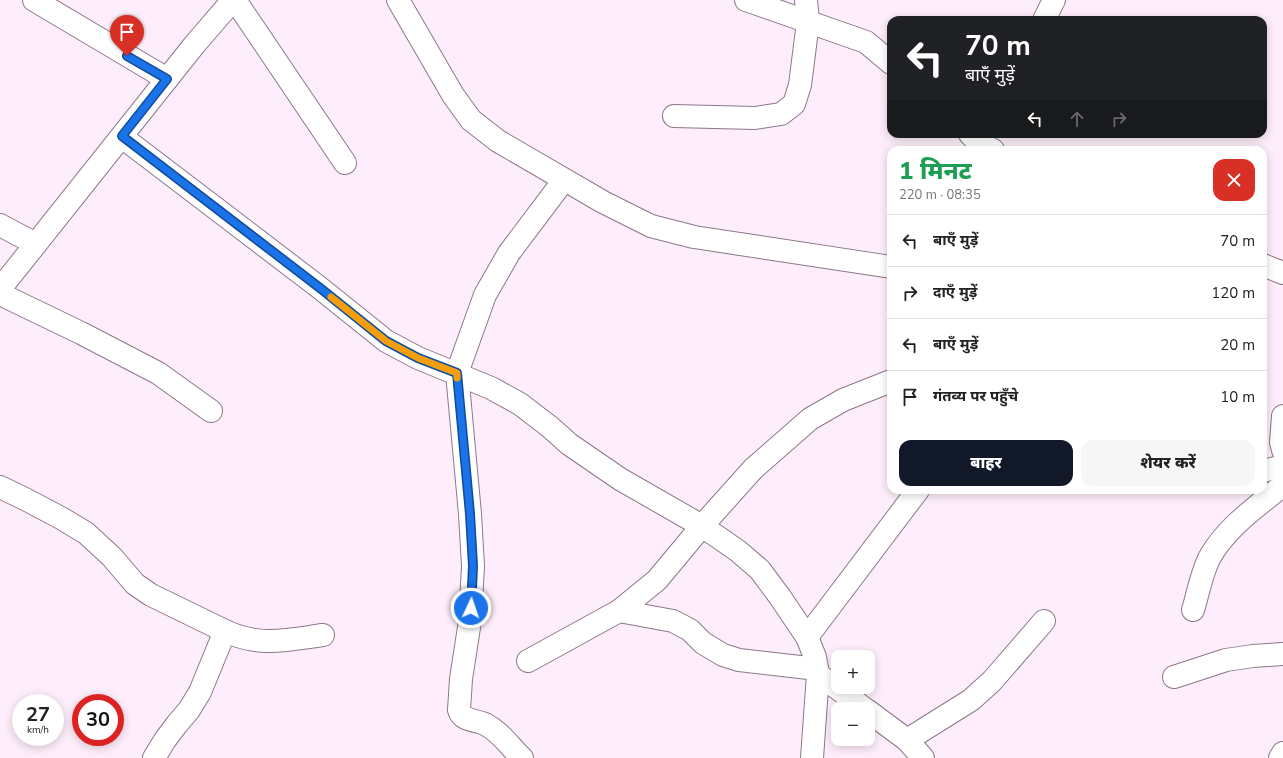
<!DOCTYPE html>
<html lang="hi">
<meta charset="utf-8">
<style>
:root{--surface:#fff;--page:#f6f6f6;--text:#222;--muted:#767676;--line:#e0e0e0;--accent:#111827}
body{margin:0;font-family:"Nunito Sans","Noto Sans Devanagari",sans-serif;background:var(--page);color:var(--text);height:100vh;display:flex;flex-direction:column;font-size:15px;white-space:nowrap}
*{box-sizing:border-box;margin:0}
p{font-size:13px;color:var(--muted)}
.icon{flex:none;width:22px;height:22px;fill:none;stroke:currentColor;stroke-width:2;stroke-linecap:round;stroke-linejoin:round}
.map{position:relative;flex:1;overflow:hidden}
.side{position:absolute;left:887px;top:146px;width:380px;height:348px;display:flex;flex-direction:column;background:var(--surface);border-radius:12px;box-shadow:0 2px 10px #0003}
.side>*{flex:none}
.hud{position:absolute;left:887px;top:16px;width:380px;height:122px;border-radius:12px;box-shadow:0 2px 10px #0003;background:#202124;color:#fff;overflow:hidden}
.controls{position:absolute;left:831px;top:650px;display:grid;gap:8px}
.controls a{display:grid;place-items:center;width:44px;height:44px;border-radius:8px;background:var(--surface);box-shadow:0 2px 10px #0003;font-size:20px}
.speed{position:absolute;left:12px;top:694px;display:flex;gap:8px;font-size:20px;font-weight:700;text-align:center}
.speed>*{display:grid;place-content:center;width:52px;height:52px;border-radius:50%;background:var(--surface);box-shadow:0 2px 10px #0003;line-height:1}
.speed small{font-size:10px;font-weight:400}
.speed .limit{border:6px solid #d22;background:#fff;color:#111}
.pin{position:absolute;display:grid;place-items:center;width:34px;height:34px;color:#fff;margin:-41px -17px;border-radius:50% 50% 50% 0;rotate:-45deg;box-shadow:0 0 4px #0007}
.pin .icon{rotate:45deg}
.me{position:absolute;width:44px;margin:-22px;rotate:3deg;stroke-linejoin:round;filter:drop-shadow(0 0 3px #0008)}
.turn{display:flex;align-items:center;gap:14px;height:84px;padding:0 12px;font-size:18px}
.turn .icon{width:52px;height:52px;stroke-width:2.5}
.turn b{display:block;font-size:28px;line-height:34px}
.lanes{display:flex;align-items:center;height:38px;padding:0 12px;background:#0003;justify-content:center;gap:20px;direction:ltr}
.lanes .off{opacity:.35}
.round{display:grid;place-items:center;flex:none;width:42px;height:42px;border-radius:12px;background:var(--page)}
.head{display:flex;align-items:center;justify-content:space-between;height:68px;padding:0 12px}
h1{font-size:24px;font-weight:800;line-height:30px;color:#1e9e55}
.primary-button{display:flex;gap:8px;margin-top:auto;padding:8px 12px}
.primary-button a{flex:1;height:46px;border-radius:12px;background:var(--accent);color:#fff;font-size:16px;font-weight:800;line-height:46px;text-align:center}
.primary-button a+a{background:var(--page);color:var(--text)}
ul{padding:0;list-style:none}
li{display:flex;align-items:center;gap:12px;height:52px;padding:0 12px;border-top:1px solid var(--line)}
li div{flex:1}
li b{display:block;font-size:15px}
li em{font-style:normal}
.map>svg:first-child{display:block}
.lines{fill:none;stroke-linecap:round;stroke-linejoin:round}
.minor-casing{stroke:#8d768a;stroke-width:24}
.minor{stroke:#fff;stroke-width:22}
.route-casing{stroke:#114b97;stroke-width:10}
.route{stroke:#1a73e8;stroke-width:7}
.slow{stroke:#f59e0b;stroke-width:7}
</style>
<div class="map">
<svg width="1283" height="758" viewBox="0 0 1283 758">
<rect width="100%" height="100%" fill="#feeefb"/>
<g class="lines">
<defs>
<g id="minor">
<polyline points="34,0 167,79"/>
<polyline points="235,0 345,163"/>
<polyline points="398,0 453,95 471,120 498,141 603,202 651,226 694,237 891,267"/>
<polyline points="746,0 866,42 891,63"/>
<polyline points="1044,20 1054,0"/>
<polyline points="674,116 755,118 781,114 794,104 800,85 808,22 806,0"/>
<polyline points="970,134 978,142 993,150"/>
<polyline points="122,137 320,288 386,341 418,358 491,388 520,404 550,427 569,444 620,479 702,526 738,551 760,570 780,597 807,637 815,657 818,674 812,758"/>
<polyline points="0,225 36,244"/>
<polyline points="1263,265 1283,273"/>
<polyline points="0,289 195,44 233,0"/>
<polyline points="0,294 81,333 158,373 211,411"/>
<polyline points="1283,416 1281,442 1283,450"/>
<polyline points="1263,471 1283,466"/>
<path d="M0,487l25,12 36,19 25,15 26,24 23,27 16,11 74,36c34,16 62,9 98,4"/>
<path d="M1193,610c5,-16 9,-40 18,-55 17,-29 47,-49 72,-70"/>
<polyline points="619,611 673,621 690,630 703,643 723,655 739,660 817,669"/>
<polyline points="807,637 918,490"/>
<polyline points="528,661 619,611 657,580 702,526 753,469 810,419 843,400 891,381"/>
<polyline points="818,674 865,709"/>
<polyline points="1174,677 1226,660 1253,656 1283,654"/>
<polyline points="868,711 907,740 923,758"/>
<polyline points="907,740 971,700 992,681 1044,621"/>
<polyline points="154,758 165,740 177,724 189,710 200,692 225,631"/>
<path d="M522,758c-13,-12 -20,-25 -37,-34 -9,-4 -23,-3 -26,-14l2,-31 9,-58 3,-55 -3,-52 -13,-141 28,-78 24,-42 55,-73"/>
<polyline points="1280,758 1283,753"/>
</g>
</defs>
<use href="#minor" class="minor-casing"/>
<use href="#minor" class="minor"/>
</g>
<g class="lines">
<defs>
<polyline id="route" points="127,56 167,79 122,136 320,288 386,341 418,358 457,373 470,514 473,566 471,608"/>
</defs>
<use href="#route" class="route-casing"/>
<use href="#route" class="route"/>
<polyline class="slow" points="331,297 386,341 418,358 457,373 457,378"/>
</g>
</svg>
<div class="controls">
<a>+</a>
<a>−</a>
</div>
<div class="speed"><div>27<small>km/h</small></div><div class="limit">30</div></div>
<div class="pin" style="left:127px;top:56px;background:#d93025"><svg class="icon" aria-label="arrive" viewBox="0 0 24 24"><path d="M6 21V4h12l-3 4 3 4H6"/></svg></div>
<svg class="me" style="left:471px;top:608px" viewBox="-20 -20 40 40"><circle r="17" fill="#1a73e8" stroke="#fff" stroke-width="3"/><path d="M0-11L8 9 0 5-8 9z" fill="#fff"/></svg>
<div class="hud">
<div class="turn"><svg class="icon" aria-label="left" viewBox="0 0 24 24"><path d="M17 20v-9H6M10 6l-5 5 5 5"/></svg><div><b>70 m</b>बाएँ मुड़ें</div></div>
<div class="lanes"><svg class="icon" aria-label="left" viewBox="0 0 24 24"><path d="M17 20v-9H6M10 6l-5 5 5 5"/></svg><svg class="icon off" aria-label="ahead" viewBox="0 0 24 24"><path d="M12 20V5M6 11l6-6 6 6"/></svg><svg class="icon off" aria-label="right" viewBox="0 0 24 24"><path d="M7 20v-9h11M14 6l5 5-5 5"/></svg></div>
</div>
<section class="side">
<div class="head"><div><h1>1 मिनट</h1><p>220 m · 08:35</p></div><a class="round" style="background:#d93025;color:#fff"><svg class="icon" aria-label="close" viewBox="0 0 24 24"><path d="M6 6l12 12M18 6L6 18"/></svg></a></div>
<ul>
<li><svg class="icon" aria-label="left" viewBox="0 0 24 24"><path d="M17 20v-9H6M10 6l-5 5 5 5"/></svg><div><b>बाएँ मुड़ें</b></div><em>70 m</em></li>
<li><svg class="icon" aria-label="right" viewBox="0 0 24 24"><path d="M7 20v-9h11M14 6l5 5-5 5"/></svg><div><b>दाएँ मुड़ें</b></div><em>120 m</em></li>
<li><svg class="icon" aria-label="left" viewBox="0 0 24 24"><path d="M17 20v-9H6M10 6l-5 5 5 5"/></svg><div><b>बाएँ मुड़ें</b></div><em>20 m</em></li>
<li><svg class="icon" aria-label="arrive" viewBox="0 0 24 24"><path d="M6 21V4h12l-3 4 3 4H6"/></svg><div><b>गंतव्य पर पहुँचे</b></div><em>10 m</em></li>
</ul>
<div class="primary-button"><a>बाहर</a><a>शेयर करें</a></div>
</section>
</div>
